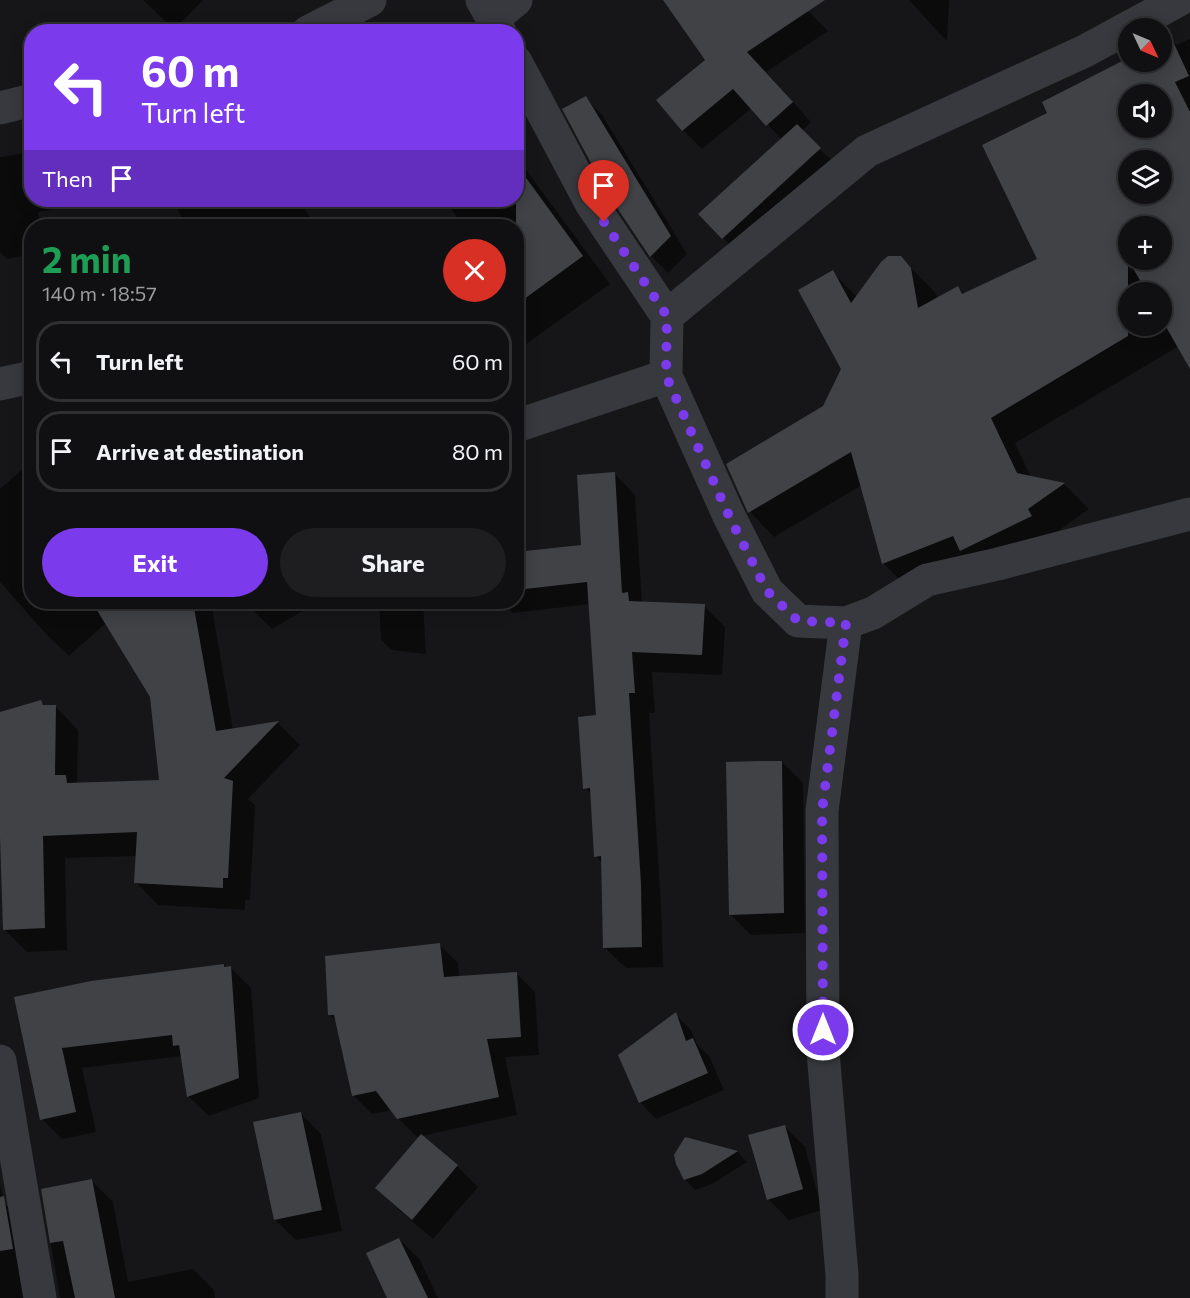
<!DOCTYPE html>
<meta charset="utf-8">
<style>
:root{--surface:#101012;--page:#1e1e20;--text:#f1f3f6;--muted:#9c9d9f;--line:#303032;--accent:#7c3aed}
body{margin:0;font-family:Commissioner,sans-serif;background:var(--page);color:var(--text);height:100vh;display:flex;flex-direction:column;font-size:22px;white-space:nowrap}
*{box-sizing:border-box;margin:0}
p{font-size:20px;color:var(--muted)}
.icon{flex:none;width:33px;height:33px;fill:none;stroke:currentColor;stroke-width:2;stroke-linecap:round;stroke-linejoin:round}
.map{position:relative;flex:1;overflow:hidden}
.details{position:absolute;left:24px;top:219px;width:500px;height:390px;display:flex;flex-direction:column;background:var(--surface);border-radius:24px;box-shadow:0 3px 15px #0003,0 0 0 2px var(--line)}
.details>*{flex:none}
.banner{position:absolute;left:24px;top:24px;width:500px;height:183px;border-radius:24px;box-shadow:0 3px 15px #0003,0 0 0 2px var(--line);background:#7c3aed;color:#fff;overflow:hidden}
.needle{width:39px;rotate:134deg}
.tools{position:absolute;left:1118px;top:18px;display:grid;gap:12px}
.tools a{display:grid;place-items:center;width:54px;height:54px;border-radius:50%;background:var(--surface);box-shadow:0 3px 15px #0003,0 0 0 2px var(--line);font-size:30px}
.pin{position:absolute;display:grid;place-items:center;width:51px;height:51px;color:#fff;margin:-62px -26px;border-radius:50% 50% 50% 0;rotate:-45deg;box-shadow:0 0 6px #0007}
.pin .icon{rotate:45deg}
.me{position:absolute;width:66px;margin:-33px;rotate:0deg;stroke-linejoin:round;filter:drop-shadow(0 0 4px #0008)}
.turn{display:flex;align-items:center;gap:21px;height:126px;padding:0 18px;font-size:27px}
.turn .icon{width:78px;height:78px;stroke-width:2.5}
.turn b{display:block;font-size:42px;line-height:51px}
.then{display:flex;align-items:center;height:57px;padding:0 18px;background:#0003;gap:12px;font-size:22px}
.round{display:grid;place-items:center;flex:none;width:63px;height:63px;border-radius:32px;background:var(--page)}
.headline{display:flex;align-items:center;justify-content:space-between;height:102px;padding:0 18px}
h1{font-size:36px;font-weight:700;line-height:45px;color:#1e9e55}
.cta{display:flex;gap:12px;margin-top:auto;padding:12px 18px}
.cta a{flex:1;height:69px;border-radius:36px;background:var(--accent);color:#fff;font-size:24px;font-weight:700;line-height:69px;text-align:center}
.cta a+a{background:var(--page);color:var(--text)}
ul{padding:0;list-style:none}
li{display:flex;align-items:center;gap:18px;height:81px;margin:0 12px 9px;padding:0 6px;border:3px solid var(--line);border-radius:24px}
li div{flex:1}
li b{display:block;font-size:22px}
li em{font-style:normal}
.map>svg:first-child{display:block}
.shadow{fill:#0007;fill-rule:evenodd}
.building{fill:#404245;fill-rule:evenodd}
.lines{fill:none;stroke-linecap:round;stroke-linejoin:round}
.street{stroke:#37393e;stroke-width:33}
.route{stroke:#7c3aed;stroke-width:10;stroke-dasharray:0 18}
</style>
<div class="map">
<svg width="1190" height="1298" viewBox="0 0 1190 1298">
<rect width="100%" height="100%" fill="#161618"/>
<g class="shadow">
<polygon points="143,0 203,0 174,30"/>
<polygon points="665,0 813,0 794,14 809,12 828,31 766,72 811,122 802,131 838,167 741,256 723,238 782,140 752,108 702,149 683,130 707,60"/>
<polygon points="909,0 949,0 947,41 938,32"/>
<path d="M1170,39l6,6 14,-6v327l-11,-20 -164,97 16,34 33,7 25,25 -37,26 -144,53 -25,-25 -21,-78 -88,52 -24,-25 74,-104 19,-39 -11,-97 25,25 43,-40 26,26 10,11 1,5 21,-11 6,7 75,-35 10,-147 79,-53v2h33v-18zM1128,94h33v34h-33zM1128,160h33v34h-33zM1128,226h33v34h-33zM1128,292h33v34h-33z"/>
<polygon points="585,98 602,115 687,254 668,273 651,256 608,193"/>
<polygon points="32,152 32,200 111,200 38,212 40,226 32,226 32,254 7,259 0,252 0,157"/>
<polygon points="516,156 610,284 522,347 516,341 516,226 464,226 444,200 516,200"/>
<polygon points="172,200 304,200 300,202 316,226 187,226"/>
<polygon points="32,461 32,602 211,602 233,730 278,723 300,745 248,799 255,805 250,900 245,900 245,910 158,905 136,882 137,856 65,858 67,950 27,952 4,929 0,783 0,713 41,702 46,707 56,707 78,730 77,785 161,781 152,696 107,622 69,656 46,634 0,582 0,489"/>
<polygon points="615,474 635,495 642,603 704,606 725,627 722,675 652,672 655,713 649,713 661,905 663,967 626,968 605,948 603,864 596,856 592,795 585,788 597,717 590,604 513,613 501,602 516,602 516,554 583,547"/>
<polygon points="247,602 318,602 272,629 251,608"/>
<polygon points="379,602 423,602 426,654 392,650 381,640"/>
<polygon points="782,762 803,783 805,933 751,935 730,914"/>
<polygon points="440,945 458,963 459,978 517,974 535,992 539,1055 505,1057 517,1115 417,1137 398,1118 392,1110 372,1114 353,1095 337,1022 330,1015"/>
<polygon points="224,965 227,968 231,968 251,988 259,1098 209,1116 188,1096 182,1056 82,1068 96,1132 62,1139 42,1119 15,998"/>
<polygon points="675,1014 691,1030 697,1044 709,1056 724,1090 656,1119 640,1102"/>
<polygon points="300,1113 321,1134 342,1231 296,1240 275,1220"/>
<polygon points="784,1126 805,1147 822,1210 789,1220 768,1199"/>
<polygon points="422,1136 457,1166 478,1187 433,1239 398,1209 377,1188"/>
<polygon points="685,1139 738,1152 747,1162 712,1184 695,1190 685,1179"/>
<polygon points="92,1181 113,1202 128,1282 193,1269 214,1290 215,1298 60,1298 43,1197"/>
<polygon points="0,1184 4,1203 25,1225 38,1298 0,1298"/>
<polygon points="399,1239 420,1260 438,1298 388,1298"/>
</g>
<g class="building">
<polygon points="663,0 825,0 747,52 793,102 766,126 733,89 682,131 656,100 705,60"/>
<path d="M1171,37l18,39 -14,6 15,30v257l-29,-51v-26h-14l-19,-32v76l-137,82 26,55 48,10 -37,26 4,7 -72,35 -7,-15 -71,28 -31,-112 -103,61 -22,-49 97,-58 18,-37 -43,-79 35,-20 18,33 30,-41 7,-6h13l10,12 7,40 40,-22 4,8 75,-35 -55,-114 65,-32 -5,-11 86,-44v4h33v-20zM1128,94h33v34h-33zM1128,160h33v34h-33zM1128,226h33v34h-33z"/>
<polygon points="586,96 671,236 650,257 607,193 562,109"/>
<polygon points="797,124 821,148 722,239 698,214"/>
<polygon points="516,164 583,256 516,305"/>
<polygon points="615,472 622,593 628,592 629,601 705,604 702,655 632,652 635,693 629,693 641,884 642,947 603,948 601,856 594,857 590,788 583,789 578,717 596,715 587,582 516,590 516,552 581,545 577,475"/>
<polygon points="92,602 193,602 216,731 279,721 224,778 233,781 228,878 223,878 223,888 134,883 137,832 43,836 45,928 3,930 0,837 0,712 41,700 43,705 56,705 55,775 66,775 67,783 159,780 150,697"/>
<polygon points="761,761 782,761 784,913 729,915 726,762"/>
<polygon points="440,943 444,977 517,972 521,1037 487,1039 499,1097 397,1119 376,1091 352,1096 334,1015 328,1015 325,956"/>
<polygon points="224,964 224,967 231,966 239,1078 187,1097 179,1045 173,1046 172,1035 62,1048 76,1112 40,1120 14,997 91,981"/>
<polygon points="676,1012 686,1041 693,1038 708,1073 639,1103 618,1055"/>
<polygon points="301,1112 322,1210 274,1220 253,1122"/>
<polygon points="785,1125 803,1189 767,1200 748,1135"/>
<polygon points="421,1134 458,1165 412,1220 375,1188"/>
<polygon points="685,1137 738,1151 702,1174 684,1180 676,1164 674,1155"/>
<polygon points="92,1179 115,1298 75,1298 63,1241 50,1243 41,1189"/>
<polygon points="4,1196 13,1249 0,1251 0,1197"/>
<polygon points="399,1238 428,1298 387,1298 366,1253"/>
</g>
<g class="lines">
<g class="street">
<polyline points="482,0 500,32"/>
<polyline points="493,19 516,0"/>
<polyline points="308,32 370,0"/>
<polyline points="516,62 591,203 667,316 666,376 729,516 767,591 798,621 846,623 873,613 927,580 998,564 1190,514"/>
<polyline points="0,108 32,100"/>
<polyline points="667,316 867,151 1085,51 1179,0"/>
<polyline points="0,384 32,377"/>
<polyline points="516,426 666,376"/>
<polyline points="0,1061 40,1298"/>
<polyline points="842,1298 842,1275 823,1052 822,811 846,623"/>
</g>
</g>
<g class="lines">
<polyline class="route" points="604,222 667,316 666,376 729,516 767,591 798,621 846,623 822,811 823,1030"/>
</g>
</svg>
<div class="tools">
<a><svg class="needle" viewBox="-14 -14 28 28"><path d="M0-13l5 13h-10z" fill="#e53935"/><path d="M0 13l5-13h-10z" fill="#9c9d9f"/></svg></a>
<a><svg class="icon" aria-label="sound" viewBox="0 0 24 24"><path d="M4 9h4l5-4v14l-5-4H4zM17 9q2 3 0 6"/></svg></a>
<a><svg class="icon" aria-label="layers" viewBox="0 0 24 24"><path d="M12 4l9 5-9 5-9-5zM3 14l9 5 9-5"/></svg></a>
<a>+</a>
<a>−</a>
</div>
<div class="pin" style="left:604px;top:222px;background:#d93025"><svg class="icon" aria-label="arrive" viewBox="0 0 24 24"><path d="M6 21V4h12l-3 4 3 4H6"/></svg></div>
<svg class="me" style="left:823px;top:1030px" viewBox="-20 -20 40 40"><circle r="17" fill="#7c3aed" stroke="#fff" stroke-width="3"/><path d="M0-11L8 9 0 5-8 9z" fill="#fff"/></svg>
<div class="banner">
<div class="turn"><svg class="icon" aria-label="left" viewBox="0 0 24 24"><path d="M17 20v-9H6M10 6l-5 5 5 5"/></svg><div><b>60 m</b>Turn left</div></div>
<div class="then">Then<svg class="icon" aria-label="arrive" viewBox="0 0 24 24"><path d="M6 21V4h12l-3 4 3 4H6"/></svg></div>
</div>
<section class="details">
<div class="headline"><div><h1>2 min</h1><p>140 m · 18:57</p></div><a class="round" style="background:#d93025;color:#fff"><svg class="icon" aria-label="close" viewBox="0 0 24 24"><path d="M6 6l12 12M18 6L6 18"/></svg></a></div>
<ul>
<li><svg class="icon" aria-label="left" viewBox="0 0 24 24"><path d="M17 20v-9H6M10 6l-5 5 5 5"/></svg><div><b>Turn left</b></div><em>60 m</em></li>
<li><svg class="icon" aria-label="arrive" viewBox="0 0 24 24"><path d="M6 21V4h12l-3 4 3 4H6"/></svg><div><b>Arrive at destination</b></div><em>80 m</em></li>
</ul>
<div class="cta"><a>Exit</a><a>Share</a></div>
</section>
</div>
